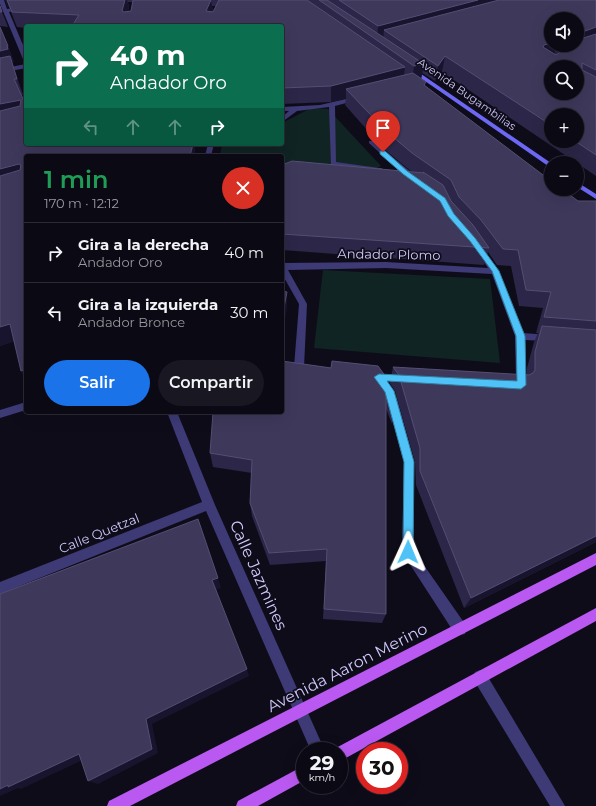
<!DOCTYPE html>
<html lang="es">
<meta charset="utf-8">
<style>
:root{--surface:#0b0914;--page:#191722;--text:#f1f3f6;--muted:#9a9aa0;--line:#2b2a34;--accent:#1a73e8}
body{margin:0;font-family:Montserrat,sans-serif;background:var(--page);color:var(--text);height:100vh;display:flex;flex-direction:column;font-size:15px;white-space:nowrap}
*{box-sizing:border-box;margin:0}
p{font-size:13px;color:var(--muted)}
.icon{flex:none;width:22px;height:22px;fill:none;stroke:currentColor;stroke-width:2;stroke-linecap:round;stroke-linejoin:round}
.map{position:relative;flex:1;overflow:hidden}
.details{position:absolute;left:24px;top:154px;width:260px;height:260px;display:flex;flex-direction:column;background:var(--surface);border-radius:4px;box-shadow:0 4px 16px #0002,0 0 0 1px var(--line)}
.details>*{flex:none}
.hud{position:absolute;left:24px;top:24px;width:260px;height:122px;border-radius:4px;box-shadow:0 4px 16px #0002,0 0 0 1px var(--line);background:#0b6e4f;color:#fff;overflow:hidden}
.tools{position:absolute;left:544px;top:12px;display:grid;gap:8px}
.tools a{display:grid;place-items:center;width:40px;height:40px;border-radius:50%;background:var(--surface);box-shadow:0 4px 16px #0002,0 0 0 1px var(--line);font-size:20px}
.speed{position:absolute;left:296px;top:742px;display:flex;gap:8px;font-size:20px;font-weight:700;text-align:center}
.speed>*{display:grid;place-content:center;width:52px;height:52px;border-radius:50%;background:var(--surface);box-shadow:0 4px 16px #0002,0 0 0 1px var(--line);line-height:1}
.speed small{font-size:10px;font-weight:400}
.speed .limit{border:6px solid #d22;background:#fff;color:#111}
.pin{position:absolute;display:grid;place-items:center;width:34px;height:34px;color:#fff;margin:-41px -17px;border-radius:50% 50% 50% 0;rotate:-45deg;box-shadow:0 0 4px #0007}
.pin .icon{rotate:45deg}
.me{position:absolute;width:44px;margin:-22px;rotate:1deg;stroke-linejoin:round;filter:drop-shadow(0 0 3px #0008)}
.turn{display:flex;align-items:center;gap:14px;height:84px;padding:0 20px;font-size:18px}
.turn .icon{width:52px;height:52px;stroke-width:2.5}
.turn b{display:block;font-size:28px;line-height:34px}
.lanes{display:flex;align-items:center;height:38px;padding:0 20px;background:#0003;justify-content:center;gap:20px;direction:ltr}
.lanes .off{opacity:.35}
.round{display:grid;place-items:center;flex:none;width:42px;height:42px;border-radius:21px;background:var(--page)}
.overview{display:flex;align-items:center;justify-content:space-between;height:68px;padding:0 20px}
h1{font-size:24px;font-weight:600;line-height:30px;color:#1e9e55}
.primary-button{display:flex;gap:8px;margin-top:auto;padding:8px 20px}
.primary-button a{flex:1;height:46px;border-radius:24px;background:var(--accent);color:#fff;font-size:16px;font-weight:600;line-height:46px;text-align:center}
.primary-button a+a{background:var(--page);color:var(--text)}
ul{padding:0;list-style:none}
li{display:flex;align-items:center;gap:12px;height:60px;padding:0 20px;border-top:1px solid var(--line)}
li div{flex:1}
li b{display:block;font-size:15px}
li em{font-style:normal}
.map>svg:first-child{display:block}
.green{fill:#102423}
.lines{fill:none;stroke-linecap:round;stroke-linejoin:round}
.street{fill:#3d3a76;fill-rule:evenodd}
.secondary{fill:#6c68f4;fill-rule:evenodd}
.primary{fill:#ba59f2;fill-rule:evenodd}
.wall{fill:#2c2648;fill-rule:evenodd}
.shaded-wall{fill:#19142d}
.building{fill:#3e385b;stroke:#544e74;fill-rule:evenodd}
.route{fill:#4fc3f7;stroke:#337fa1}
.labels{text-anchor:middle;stroke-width:3.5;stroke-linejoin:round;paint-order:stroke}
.far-street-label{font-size:11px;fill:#cfc9fb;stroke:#0f0c1a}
.street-label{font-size:13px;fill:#cfc9fb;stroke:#0f0c1a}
.near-street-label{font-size:16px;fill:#cfc9fb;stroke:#0f0c1a}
</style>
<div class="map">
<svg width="596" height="806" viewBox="0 0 596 806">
<rect width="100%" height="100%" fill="#0f0c1a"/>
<g class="green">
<polygon points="311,108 328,109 381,166 373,170 282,168 282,156 220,156 222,144 282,144 282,123"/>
<polygon points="323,270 490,279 500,363 314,348"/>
</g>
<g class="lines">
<g class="street">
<polygon points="0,0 4,0 7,9 24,6 27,8 9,12 26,52 26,61 23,59 0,4"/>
<polygon points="26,64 26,68 0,73 0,69"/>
<polygon points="359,96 361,97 361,99 335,106 336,162 379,168 382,168 382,172 331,165 329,107 297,111 282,122 282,117 289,111 282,111 282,107 320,105"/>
<polygon points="369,141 373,141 417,177 417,181 411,181 369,143"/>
<polygon points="208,144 214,144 211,156 205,156"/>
<polygon points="478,245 481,246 499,271 523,333 548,335 553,338 548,341 525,340 526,385 524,388 516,388 514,385 516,382 515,336 492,274 386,268 288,270 307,304 304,367 302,370 296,370 294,367 299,304 282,274 282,263 386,262 488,268 474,248"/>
<polygon points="392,395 396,396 397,399 414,462 414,551 465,624 466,629 465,634 460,635 455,634 402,552 404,462 387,399 388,396"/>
<polygon points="26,402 26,410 0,418 0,410"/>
<polygon points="167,412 177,412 215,505 325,751 311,751 206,511 0,594 0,582 202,502"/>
<polygon points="480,670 485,672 565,806 550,806 475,682 473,677 475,672"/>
</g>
<g class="secondary">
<polygon points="411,67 551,163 551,168 409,70 408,69"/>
<polygon points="577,182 596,194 596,199 577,187"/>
</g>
<g class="primary">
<polygon points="596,553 596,565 130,806 107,806 109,801"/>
<polygon points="596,608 596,621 344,759 339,761 339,751 333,751 334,749"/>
<polygon points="305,765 305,780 258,806 236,806 238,801"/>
</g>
</g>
<g class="wall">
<path d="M5,0h591v176l-154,-104 -7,9 -13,-8 -1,5 4,8 153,115h18v341l-132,66 -48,-123 -1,-23 -20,-71 -5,-8 3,-16 134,8v-7l7,-26 4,-9h-2l7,-25 -24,-2 -8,-40 -14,-1 -9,-13 -4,13 -202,-15v-85l130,7 -28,-23 -39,-44 1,-7 -15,4 -49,2v-78h-256v2l-9,-1 -8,-20h-1zM128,2h5l-2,9 -3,1 1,-4zM212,6h4l-3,6zM551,115l26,26h-26z"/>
<polygon points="0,6 2,12 8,27 0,26"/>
<polygon points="0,27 8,46 14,62 12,62 23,95 22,95 26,106 26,144 194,144 195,156 26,156 26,379 21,371 14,341 0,346"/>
<polygon points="378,366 395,410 392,424 386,409 386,614 382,623 323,619 326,561 270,565 252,516 250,503 252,473 213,467 210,453 331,368"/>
</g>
<g class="shaded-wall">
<polygon points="5,0 7,0 9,7 8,7"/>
<polygon points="125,0 127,0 129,8 126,26 122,11"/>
<polygon points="211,0 213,13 206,11"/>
<polygon points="478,0 530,0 384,30 383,40 377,40 378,26"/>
<polygon points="596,27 596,39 562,51 556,47 554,56 539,62 544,45 551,43 551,45 577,45 577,34"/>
<polygon points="7,46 8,46 14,62 12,62 23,95 17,79 0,68 0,51"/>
<polygon points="445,56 442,72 435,81 438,66"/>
<polygon points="424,64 421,80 412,81 414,66"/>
<polygon points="405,67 403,83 346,89 346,98 331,102 331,86"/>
<polygon points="21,100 26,113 0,121 0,104"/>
<polygon points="193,144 194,144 195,156 190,156"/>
<polygon points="19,164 26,181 0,187 0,169"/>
<polygon points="287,292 287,308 282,337 282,318"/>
<polygon points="10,324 19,340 0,346 0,327"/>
<polygon points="26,369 26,379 21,371"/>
<polygon points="596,536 596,542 464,608 471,598"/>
<polygon points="218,578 221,588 215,590 212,580"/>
<polygon points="247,669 249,676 152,724 158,753 98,784 88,781 146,719"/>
<polygon points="79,754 89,757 21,789 18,788 0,796 0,789"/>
</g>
<g class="building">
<polygon points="7,0 125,0 122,11 124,12 131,11 133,0 211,0 206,11 213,12 219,0 307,0 405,67 331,86 282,88 282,26 72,26 79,15 12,12"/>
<polygon points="319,0 327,0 424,64 414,66"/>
<polygon points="339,0 478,0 378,26"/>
<path d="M499,0h97v27l-19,7v-15h-26v24l-7,2 -1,2 13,8 6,-4 -6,-4 6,-2h15v-5l19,-6v36l-14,-7v7l14,7v78l-21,-14h2v-26h-26v10l-106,-69 -7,10 -54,-36zM551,67h26v26h-26z"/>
<polygon points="0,6 2,12 0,12"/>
<polygon points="0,27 8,46 7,46 8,49 0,51"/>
<polygon points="10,56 17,79 14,79 23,99 26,108 26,144 193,144 190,156 26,156 26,369 21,371 10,324 0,327 0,176 20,170 21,165 19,164 0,169 0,111 20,106 21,100 0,104 0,58"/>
<polygon points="413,73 426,82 424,85 551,181 551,189 562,189 578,201 596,201 596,321 544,317 551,292 526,290 518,250 503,249 481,220 459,197 451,180 412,153 387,132 346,89"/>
<polygon points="292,161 424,173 423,172 443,185 451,201 473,225 489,248 282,234 282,165"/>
<polygon points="282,291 287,292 282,318"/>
<polygon points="542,326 596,330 596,536 471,598 420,471 420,448 399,375 393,367 529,375 533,373 535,370 535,352"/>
<polygon points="282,361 331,368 332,361 378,366 386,377 395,410 386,387 386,614 324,609 327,549 269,553 250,503 252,460 210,453 213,412 282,412"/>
<polygon points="198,519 218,578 212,580 247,669 146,719 152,749 88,781 79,754 8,787 8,785 0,789 0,594"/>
</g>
<polygon class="route" points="380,151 385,151 407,171 445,198 454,214 475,238 499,271 525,336 526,385 521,389 387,381 394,391 414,462 413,552 412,555 408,557 404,555 403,552 404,462 385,392 374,377 379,374 517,381 516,336 492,271 470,241 448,216 440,201 403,174 380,154"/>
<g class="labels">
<g class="far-street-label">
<text transform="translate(467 94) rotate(35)" y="4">Avenida Bugambilias</text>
</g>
<g class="street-label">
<text transform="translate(389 254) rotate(1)" y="5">Andador Plomo</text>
<text transform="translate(99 533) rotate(-22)" y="5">Calle Quetzal</text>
</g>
<g class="near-street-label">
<text transform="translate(259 575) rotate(66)" y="6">Calle Jazmines</text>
<text transform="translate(347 667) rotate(-27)" y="6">Avenida Aaron Merino</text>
</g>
</g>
</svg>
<div class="tools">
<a><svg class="icon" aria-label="sound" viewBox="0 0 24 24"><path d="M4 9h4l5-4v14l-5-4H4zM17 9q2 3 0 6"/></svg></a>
<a><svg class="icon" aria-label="search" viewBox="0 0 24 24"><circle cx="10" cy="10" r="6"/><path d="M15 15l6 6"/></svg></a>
<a>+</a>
<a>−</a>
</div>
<div class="speed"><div>29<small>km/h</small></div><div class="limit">30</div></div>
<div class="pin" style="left:383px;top:152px;background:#d93025"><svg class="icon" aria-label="arrive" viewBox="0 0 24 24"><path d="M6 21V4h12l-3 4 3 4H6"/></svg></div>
<svg class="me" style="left:408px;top:552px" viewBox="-20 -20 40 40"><path d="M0-17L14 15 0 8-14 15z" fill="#4fc3f7" stroke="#fff" stroke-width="4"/></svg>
<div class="hud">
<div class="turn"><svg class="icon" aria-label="right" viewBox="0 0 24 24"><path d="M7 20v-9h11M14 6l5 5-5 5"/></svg><div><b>40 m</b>Andador Oro</div></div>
<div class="lanes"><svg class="icon off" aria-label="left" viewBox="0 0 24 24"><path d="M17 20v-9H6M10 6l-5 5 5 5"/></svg><svg class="icon off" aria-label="ahead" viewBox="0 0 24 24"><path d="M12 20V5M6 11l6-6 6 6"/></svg><svg class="icon off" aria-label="ahead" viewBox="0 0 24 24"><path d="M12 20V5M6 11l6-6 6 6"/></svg><svg class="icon" aria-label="right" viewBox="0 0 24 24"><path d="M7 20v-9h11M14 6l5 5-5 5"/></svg></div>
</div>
<section class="details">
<div class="overview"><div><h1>1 min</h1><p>170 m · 12:12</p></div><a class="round" style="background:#d93025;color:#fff"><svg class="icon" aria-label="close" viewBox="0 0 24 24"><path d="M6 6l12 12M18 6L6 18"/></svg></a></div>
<ul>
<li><svg class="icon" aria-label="right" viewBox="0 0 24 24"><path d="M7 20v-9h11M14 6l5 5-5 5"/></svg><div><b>Gira a la derecha</b><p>Andador Oro</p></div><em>40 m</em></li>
<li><svg class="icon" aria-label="left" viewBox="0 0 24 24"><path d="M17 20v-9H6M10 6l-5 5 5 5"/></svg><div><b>Gira a la izquierda</b><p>Andador Bronce</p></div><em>30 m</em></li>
</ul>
<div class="primary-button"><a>Salir</a><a>Compartir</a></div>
</section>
</div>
